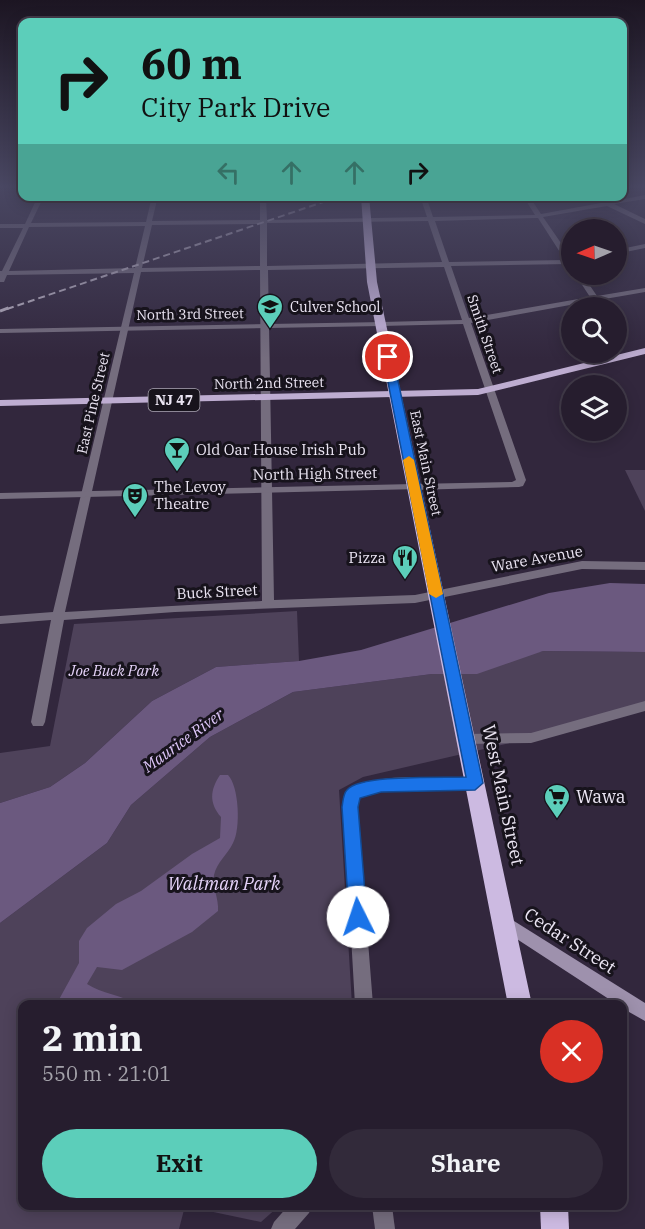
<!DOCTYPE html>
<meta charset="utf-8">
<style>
:root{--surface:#261d2e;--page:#322a3a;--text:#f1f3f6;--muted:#a4a2aa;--line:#423b4a;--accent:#5cceba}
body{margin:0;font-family:"IBM Plex Serif",serif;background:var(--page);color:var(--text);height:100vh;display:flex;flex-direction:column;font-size:22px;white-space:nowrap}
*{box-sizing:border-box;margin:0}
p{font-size:20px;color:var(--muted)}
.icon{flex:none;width:33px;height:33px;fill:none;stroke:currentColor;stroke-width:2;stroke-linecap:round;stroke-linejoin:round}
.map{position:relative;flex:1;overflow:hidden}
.drawer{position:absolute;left:18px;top:1000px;width:609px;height:210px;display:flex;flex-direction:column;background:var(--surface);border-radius:12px;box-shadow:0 3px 15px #0003,0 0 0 2px var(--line)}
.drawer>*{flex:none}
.guide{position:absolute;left:18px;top:18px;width:609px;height:183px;border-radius:12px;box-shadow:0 3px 15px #0003,0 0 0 2px var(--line);background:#5cceba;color:#111;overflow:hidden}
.needle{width:39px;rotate:268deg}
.buttons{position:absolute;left:561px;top:219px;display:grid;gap:12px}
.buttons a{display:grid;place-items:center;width:66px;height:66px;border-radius:50%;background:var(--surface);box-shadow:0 3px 15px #0003,0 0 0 2px var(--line);font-size:30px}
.pin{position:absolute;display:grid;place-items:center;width:51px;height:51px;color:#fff;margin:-26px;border:3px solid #fff;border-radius:50%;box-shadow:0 2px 6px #0007}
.me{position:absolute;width:66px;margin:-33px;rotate:356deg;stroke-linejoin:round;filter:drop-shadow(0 0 4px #0008)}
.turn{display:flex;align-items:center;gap:21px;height:126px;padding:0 24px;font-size:27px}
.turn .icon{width:78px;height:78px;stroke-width:2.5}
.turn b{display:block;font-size:42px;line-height:51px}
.lanes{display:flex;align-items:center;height:57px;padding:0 24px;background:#0003;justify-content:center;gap:30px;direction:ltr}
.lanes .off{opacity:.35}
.round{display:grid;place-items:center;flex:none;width:63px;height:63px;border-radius:32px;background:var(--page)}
.summary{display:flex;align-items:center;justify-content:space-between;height:102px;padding:0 24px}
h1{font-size:36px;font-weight:800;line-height:45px}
.action{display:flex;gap:12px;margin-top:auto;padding:12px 24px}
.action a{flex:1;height:69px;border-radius:36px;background:var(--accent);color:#111;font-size:24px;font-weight:800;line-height:69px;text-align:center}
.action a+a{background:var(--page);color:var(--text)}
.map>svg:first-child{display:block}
.green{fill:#4e425a}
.water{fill:#6b597f}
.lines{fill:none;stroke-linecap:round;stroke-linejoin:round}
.minor{fill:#756d7e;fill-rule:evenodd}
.tertiary{fill:#756d7e;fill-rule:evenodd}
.secondary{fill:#9e91ad;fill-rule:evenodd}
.primary{fill:#beadd1;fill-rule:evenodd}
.trunk{fill:#ccbae1;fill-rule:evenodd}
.rail-far1{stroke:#bcb4c4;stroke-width:2;stroke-dasharray:7 4;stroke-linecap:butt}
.rail{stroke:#bcb4c4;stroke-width:3;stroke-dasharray:9 4.5;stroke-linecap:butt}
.route{fill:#1a73e8;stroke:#114b97;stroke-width:1.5}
.slow{fill:#f59e0b}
.labels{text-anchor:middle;stroke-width:6;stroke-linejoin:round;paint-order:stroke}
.far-poi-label{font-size:14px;fill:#ebe5f3;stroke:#17131c;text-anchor:start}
.far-street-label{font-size:14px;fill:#ebe5f3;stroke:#17131c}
.shield{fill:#17131c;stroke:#aba6b2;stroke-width:1.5}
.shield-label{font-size:14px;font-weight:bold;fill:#ebe5f3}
.poi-label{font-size:15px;fill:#ebe5f3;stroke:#17131c;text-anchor:start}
.street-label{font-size:15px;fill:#ebe5f3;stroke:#17131c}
.park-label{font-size:15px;font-style:italic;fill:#e6d4fa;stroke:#17131c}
.water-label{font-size:16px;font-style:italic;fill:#dcc4f7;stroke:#17131c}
.near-street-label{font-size:18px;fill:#ebe5f3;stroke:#17131c}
.near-poi-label{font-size:18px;fill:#ebe5f3;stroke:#17131c;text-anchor:start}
.near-park-label{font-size:18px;font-style:italic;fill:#e6d4fa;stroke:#17131c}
</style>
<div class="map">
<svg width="645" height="1229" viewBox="0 0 645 1229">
<rect width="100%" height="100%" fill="#32273d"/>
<g class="green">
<polygon points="625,470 645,470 645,511"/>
<polygon points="297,611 299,661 216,667 152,701 85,763 50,787 0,803 0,753 50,746 74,624"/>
<polygon points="543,651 645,652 645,705 531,738 363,777 339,790 352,1005 22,1005 22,1206 279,1206 261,1222 185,1206 179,1229 0,1229 0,923 107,843 131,805 210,737 293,692 432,674"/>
</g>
<g class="water">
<polygon points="610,583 645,584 645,652 543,651 477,674 432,674 293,692 210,737 131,805 107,843 0,923 0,803 50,787 85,763 152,701 216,667 299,661 361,650 549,593"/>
<path d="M220,775h8c11,11 13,54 5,68 -5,11 -16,19 -19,32 -2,13 5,23 4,36l-26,21 -70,38 -25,-3 -10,17c15,10 34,10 50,21h-81l23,-42v-22l8,-13 29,-24 25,-13 51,-37 28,-16 1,-21c-12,-14 -11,-27 -1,-42z"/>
</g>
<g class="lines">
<g class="minor">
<path d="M645,195v4l-31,5 31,15v5l-38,-18 -64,11 29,42v8l-4,-3 -117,2 18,52 121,-21 -15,-23h7l15,22 48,-8v4l-46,8 -3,3 -4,-2 -121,22 55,157 -3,6 -4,1 -105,3 -5,-3 5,-3 98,-2 4,-2 -53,-156 -82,2 -4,-2 4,-2 81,-2 -18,-53 -176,3 6,330 141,-5 167,-34 63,1v8l-63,-1 -167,34 -240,9 -111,8 -19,102 -2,4h-10l-2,-4 20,-102 -51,4v-8l53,-4 81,-339 -127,2 -3,7h-4v-11h2l21,-43h-23v-4h25l13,-28h6l-13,27 115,-1 6,-26h6l-6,25 108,-1v-24h6l1,24 160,-3 -7,-21h6l7,21 102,-2 -12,-19h6l12,18 60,-11 -12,-7h9l11,6zM538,218l27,42 -116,2 -14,-41zM428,221l14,41 -175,4v-43zM260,224v42l-118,2 10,-43zM145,226l-10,42 -126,3 20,-44zM260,270l2,331 -197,11 76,-340z"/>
<polygon points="645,244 645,248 616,254 616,250"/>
<polygon points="645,701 645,711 531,743 466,744 461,743 459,739 461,735 466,734 531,733"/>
<path d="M428,777h47l5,2 2,4 -2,4 -5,2c-29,0 -95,-7 -118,11l16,205h-18l-12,-207c12,-22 62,-21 85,-21z"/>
<polygon points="288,1206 312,1206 309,1213 295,1229 271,1229 274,1222"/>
<polygon points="372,1206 392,1206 395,1229 375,1229"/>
</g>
<g class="tertiary">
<polygon points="384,322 384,326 381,326 0,333 0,329"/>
<polygon points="414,484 418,485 418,489 0,499 0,493"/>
</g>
<polygon class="secondary" points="503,914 645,1003 645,1021 622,1008 622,1005 618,1005 497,926 495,921 497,916"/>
<polygon class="primary" points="645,348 645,354 478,395 0,406 0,400 478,389"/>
<g class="trunk">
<polygon points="361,196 369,196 377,282 532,1005 508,1005 367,282"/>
<polygon points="540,1206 568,1206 569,1229 541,1229"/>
</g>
<polyline class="rail-far1" points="7,309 341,196"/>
<polyline class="rail" points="0,311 11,307"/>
</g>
<linearGradient id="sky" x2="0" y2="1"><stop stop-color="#1c1522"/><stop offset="0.52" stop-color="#494762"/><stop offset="1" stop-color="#494762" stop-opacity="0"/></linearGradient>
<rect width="645" height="359" fill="url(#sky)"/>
<path class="route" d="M388,354l5,3 90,426 -8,7 -94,2 -21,6 -2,9 9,110 -3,6 -6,2 -7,-2 -2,-6 -7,-110c1,-5 1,-13 5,-17 13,-16 96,-12 119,-13l-83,-420z"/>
<polygon class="slow" points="409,456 414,460 443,594 436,598 429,594 403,460"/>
<defs>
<symbol id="school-pin" viewBox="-11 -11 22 30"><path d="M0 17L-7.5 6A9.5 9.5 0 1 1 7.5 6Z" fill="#5cceba" stroke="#17131c"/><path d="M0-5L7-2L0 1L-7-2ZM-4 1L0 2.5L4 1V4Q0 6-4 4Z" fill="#111"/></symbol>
<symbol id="bar-pin" viewBox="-11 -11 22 30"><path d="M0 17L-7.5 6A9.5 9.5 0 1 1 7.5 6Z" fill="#5cceba" stroke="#17131c"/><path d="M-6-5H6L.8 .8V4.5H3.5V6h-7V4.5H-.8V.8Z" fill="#111"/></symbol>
<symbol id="theatre-pin" viewBox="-11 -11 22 30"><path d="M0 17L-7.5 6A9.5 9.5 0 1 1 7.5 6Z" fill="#5cceba" stroke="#17131c"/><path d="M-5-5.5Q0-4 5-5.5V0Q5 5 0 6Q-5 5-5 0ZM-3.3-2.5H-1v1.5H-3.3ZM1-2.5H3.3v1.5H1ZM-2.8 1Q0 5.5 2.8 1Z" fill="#111"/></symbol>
<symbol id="restaurant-pin" viewBox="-11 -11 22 30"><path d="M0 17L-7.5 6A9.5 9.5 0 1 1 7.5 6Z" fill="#5cceba" stroke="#17131c"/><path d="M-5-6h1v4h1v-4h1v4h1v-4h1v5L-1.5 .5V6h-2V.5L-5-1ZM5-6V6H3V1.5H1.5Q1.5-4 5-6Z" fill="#111"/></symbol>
<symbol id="supermarket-pin" viewBox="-11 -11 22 30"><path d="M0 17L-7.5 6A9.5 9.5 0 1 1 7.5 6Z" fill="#5cceba" stroke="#17131c"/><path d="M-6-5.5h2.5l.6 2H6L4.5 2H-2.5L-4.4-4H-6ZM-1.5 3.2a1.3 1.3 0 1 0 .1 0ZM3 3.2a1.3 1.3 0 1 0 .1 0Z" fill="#111"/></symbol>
</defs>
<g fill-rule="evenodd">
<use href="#school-pin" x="255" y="292" width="30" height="40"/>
<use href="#bar-pin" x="162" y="435" width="30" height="40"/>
<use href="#theatre-pin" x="120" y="481" width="30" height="40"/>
<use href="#restaurant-pin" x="390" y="543" width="30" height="40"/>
<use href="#supermarket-pin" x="542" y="782" width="30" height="40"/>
</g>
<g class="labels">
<g class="far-poi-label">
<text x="290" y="312">Culver School</text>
</g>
<g class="far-street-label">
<text transform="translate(190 314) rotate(-1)" y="5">North 3rd Street</text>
<text transform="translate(485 334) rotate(71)" y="5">Smith Street</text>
<text transform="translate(269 383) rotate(-1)" y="5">North 2nd Street</text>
<text transform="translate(93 403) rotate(-77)" y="5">East Pine Street</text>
<text transform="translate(426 463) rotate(78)" y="5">East Main Street</text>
</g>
<rect class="shield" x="148.5" y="389" width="51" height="22" rx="4.5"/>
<g class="shield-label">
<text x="174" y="405">NJ 47</text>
</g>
<g class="poi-label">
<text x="196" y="455">Old Oar House Irish Pub</text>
<text x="154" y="492">The Levoy<tspan x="154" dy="17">Theatre</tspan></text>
<text x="386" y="563" text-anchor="end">Pizza</text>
</g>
<g class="street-label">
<text transform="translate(315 474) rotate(-1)" y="5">North High Street</text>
<text transform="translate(537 559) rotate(-10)" y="5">Ware Avenue</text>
<text transform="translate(217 592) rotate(-3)" y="5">Buck Street</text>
</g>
<g class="park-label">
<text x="114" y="676">Joe Buck Park</text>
</g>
<g class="water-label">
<text transform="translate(183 740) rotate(-36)" y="6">Maurice River</text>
</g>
<g class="near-street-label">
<text transform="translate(503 795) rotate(78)" y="6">West Main Street</text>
<text transform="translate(570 941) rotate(33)" y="6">Cedar Street</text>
</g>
<g class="near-poi-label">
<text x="576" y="803">Wawa</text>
</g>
<g class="near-park-label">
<text x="224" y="890">Waltman Park</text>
</g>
</g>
</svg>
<div class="buttons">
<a><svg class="needle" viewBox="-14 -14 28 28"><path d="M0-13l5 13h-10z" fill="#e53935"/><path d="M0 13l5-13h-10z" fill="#a4a2aa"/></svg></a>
<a><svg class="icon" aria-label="search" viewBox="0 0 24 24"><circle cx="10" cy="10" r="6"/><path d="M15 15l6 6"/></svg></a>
<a><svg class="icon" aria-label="layers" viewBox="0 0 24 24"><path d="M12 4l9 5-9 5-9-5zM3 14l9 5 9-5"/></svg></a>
</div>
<div class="pin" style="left:388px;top:357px;background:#d93025"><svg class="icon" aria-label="arrive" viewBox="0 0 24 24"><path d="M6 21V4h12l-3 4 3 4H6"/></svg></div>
<svg class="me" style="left:358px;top:917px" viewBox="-20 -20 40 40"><circle r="19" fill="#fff"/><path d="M0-13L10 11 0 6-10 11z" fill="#1a73e8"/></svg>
<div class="guide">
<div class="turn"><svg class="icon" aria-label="right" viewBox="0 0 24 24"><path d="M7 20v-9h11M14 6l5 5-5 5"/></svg><div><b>60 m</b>City Park Drive</div></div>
<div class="lanes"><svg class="icon off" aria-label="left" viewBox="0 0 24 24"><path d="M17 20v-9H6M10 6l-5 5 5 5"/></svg><svg class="icon off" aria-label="ahead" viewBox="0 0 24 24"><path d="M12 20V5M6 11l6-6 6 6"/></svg><svg class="icon off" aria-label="ahead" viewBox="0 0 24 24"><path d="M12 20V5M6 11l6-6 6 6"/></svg><svg class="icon" aria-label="right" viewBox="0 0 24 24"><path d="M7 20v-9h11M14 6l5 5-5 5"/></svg></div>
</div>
<section class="drawer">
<div class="summary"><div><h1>2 min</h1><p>550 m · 21:01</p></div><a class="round" style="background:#d93025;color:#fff"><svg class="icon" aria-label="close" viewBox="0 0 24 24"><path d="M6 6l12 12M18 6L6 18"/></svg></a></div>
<div class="action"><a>Exit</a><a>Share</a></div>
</section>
</div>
